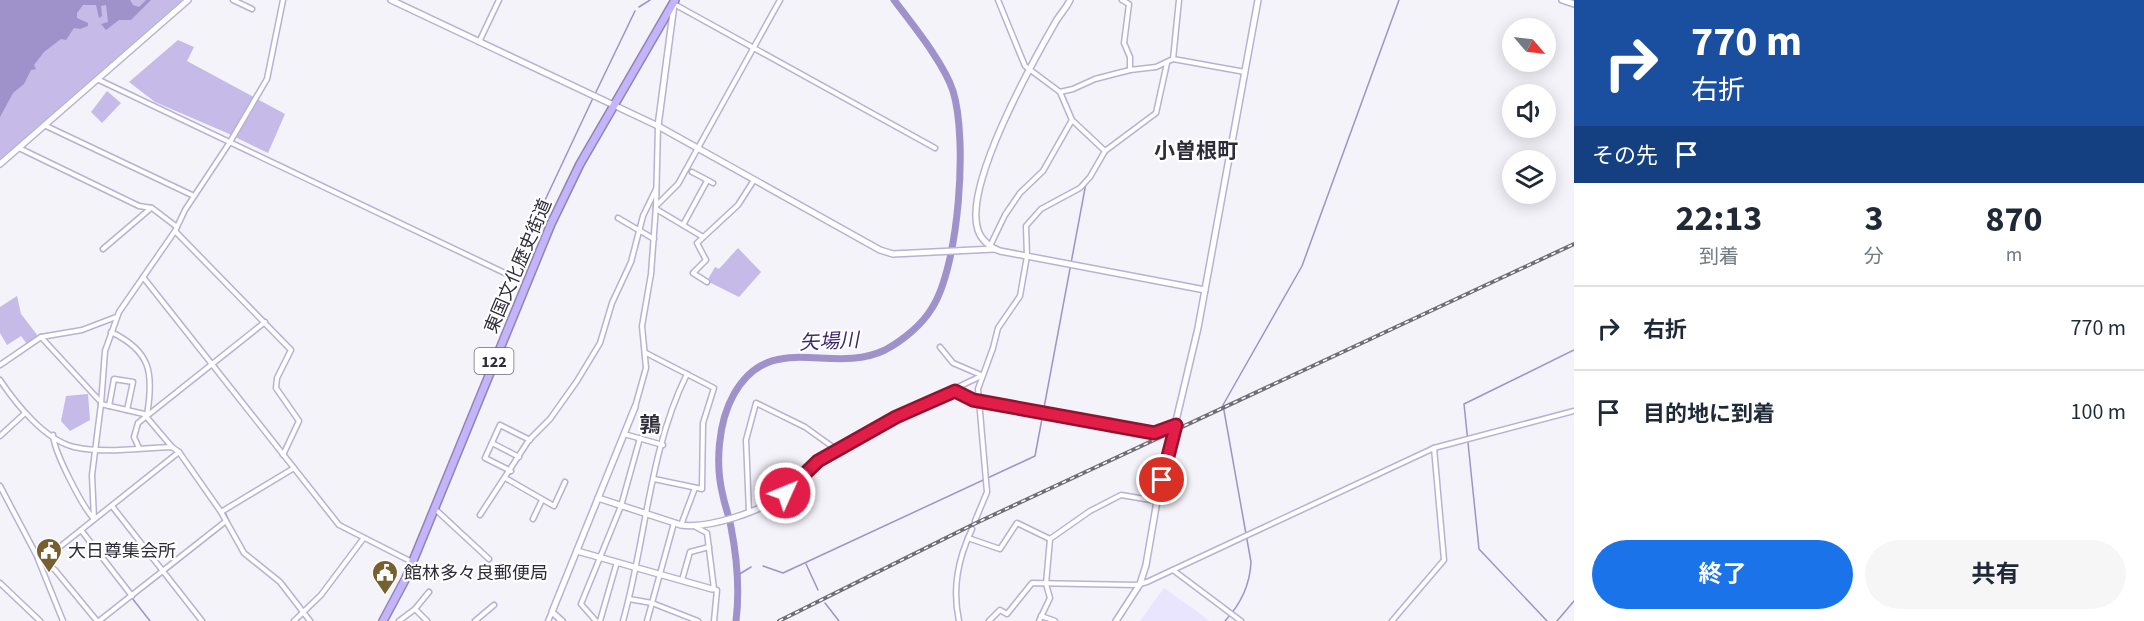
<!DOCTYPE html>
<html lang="ja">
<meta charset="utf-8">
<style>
:root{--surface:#fff;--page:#f6f6f7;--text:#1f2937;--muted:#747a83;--line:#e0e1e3;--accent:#1a73e8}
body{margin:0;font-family:"Source Sans 3","Noto Sans JP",sans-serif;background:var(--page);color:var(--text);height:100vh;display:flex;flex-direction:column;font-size:22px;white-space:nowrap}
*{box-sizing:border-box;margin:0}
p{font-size:20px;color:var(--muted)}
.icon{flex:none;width:33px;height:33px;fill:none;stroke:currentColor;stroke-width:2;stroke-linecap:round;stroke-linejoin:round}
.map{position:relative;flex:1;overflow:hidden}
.drawer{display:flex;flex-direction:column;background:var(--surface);width:570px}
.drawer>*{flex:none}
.banner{background:#1a4fa0;color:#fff;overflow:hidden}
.needle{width:39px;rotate:118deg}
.tools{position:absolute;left:1502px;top:18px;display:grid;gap:12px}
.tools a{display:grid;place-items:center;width:54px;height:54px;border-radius:50%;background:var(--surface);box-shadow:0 3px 15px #0003;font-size:30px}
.pin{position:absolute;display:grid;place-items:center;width:51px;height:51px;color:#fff;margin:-26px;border:3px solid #fff;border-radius:50%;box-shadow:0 2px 6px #0007}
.me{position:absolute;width:66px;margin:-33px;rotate:46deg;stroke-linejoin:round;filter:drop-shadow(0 0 4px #0008)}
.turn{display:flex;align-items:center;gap:21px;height:126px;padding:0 18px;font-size:27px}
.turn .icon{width:78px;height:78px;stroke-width:2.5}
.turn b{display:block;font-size:42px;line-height:51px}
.then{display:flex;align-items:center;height:57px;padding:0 18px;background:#0003;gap:12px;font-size:22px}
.eta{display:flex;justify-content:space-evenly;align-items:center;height:102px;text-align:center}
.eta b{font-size:36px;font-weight:700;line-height:42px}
.primary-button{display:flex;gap:12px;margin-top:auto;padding:12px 18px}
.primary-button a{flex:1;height:69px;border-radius:36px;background:var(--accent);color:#fff;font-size:24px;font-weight:700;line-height:69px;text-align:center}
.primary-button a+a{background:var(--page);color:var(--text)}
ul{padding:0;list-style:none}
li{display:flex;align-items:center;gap:18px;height:84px;padding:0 18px;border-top:2px solid var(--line)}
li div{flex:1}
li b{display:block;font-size:22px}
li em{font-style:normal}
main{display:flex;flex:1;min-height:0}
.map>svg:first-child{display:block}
.built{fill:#eae5ff}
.green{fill:#c5bae8}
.water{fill:#9f92ca}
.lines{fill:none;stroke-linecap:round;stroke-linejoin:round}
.stream{stroke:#9f92ca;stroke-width:1.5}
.river{stroke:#9f92ca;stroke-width:7}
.street-casing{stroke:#b9b1d3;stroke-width:7}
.secondary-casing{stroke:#b9b1d3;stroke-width:8}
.highway-casing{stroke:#9084b6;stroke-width:10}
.street{stroke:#fff;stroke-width:4}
.secondary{stroke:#fff;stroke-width:5}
.highway{stroke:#c4b4f9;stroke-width:7}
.rail-casing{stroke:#6f6d78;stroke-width:4}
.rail{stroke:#fff;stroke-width:1.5;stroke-dasharray:4.5;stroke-linecap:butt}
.route-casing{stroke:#92132f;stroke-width:15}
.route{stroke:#e11d48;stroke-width:10}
.labels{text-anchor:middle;stroke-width:4.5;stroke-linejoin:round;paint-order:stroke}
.shield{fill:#fff;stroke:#6d6b74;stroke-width:1.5}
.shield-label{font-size:16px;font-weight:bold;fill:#2f2c39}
.street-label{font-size:18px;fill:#2f2c39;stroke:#fff}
.poi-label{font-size:18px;fill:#2f2c39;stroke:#fff;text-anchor:start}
.water-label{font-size:20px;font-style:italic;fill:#3d276a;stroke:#fff}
.quarter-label{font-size:21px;font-weight:bold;fill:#2f2c39;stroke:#fff}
</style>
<main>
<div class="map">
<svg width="1574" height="621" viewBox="0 0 1574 621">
<rect width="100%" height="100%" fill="#f4f3fa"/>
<polygon class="built" points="1164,588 1195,610 1209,621 1140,621"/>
<g class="green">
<polygon points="0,0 182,0 0,159"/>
<polygon points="178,40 194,47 187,61 285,114 268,153 227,133 155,102 129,82"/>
<polygon points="107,91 121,103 102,123 91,112"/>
<polygon points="738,248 761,272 739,297 707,281 715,267 719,269"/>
<polygon points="17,296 21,314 38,336 27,344 21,336 7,345 0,333 0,307"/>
<polygon points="88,394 90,420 70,431 61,421 66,396"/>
</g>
<polygon class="water" points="0,0 130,0 133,5 139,7 146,0 151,0 131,20 119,20 106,30 101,24 108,22 106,5 101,6 102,16 99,18 96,5 83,5 77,13 77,18 88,23 88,26 80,29 74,28 66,40 61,39 44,52 34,65 36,69 31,70 24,84 13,93 0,117"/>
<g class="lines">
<g class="stream">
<polyline points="639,7 650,0"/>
<polyline points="1167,74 1169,64 1175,57 1180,13"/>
<polyline points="595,94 635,11"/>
<polyline points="1090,173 1105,148 1155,111"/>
<polyline points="524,245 593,98"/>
<polyline points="225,512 229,521"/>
<polyline points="806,564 818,590"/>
<polyline points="763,566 783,573 1035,456 1086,183"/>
<polyline points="167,571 225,525"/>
<polyline points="738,575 751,567"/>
<polyline points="825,603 839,621"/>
<polyline points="150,621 132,598 162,575"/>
<path d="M1225,621c15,-16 25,-37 26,-59l-28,-157 79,-139 97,-266"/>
<polyline points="1547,621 1479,549 1464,404 1574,350"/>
<polyline points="1557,621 1574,601"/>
</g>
<path class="river" d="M736,621c4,-32 1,-63 -5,-94 -2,-11 -6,-21 -8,-31 -8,-31 -5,-74 11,-102 37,-65 97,-18 151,-44 17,-9 37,-25 47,-42 27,-42 36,-169 21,-217 -9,-28 -41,-67 -59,-91"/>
<defs>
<g id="street">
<polyline points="233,0 252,9"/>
<polyline points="998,0 1025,66 1060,92 1072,120 1105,151"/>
<polyline points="1122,0 1129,4 1124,43 1130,57 1130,70"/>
<polyline points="674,4 935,148"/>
<polyline points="479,42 499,0"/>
<polyline points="1173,59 1179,0"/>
<polyline points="97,79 509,275"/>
<polyline points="1060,92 1073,89 1095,79 1130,70 1156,67 1173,59 1245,72"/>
<polyline points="44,125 194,196"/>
<polyline points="19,148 139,206 152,208 177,227"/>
<polyline points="692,172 713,183"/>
<polyline points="656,206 678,184 780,0"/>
<polyline points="656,209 703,237"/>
<polyline points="618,218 654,239"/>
<polyline points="683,225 707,181"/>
<polyline points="175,231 291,350 277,378 276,388 299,421 283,455"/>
<polyline points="990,246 1005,215 1020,193 1043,171 1072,120"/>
<polyline points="103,249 151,208"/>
<polyline points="143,277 339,525 412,562"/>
<polyline points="707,282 693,273 706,260 697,243 738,205 754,180"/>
<path d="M111,332c40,19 43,41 36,83"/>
<polyline points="41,337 99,400"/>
<polyline points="940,347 953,363 981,375"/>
<polyline points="646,353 714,388 703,423 702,489 654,479"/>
<polyline points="0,365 41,337 82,330 116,317"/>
<path d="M0,380c16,24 45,60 74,67 31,7 66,1 98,0l7,5 42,60 23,41 36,29 30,39"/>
<polyline points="956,391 973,400 1154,433 1175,425"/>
<polyline points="109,406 114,379 133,382 127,410"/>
<polyline points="635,407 646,368 642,326 651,274 656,206 658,126"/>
<polyline points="624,434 663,445"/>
<path d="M53,435c1,17 29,71 41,84"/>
<polyline points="0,436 24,414"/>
<polyline points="492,443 519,457"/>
<polyline points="172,447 144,414 101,404 105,351 119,312 175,231 185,210 230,142 267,79 283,0"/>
<polyline points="139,448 134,437 138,423 265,322"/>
<polyline points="511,471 485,458 500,425 530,440"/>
<polyline points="507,479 554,506 565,482"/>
<polyline points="0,486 38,558 55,570 97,621"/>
<polyline points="785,493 818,461 896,417 981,376"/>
<polyline points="112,506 202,621"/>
<polyline points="435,509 489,559"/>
<polyline points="221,512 294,468"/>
<polyline points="749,512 746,440 756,403 805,427 837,450"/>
<polyline points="480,515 529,440 550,419 577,381 600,343 612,303 631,262 643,216 656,189"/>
<polyline points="94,519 92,475 101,404"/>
<polyline points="533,519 542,500"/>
<polyline points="975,521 987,492 978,389 993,348 998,328 1020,296 1027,256 1026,226 1041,209 1080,188 1090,177 1105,151 1156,113 1167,63"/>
<polyline points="681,525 695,488"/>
<polyline points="694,526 707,533 714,589"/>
<polyline points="81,530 132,596"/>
<polyline points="968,538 1000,549 1017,523 1050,539 1046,584 1050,598 1039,621"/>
<polyline points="1050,539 1090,511 1121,495 1157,501"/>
<polyline points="38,559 63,621"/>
<polyline points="42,561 179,452"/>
<polyline points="1173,570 1241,621"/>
<polyline points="682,580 690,552 709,547"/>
<polyline points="0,583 40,621"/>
<polyline points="713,589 717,590 714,621"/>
<polyline points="629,599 652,603 698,621"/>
<polyline points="415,609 427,621"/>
<polyline points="1041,616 1055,621"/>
<polyline points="99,621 226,521"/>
<polyline points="294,621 321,595 363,539"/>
<polyline points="399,621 415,609 429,592"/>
<polyline points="475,621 494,605"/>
<polyline points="548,621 552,612"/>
<polyline points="596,621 581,604 621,506 640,438"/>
<polyline points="600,621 617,562"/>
<path d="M623,621c23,-81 26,-171 64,-247"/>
<polyline points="647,621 674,523"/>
<path d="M959,621c-7,-33 -1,-62 13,-92"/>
<polyline points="989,621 1000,610 1007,614 1032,583 1136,585 1147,582 1434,448 1574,411"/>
<polyline points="1392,621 1444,560 1434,448"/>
</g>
<g id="secondary">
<polyline points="391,0 658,126 880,250 893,254 994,249"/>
<path d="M1070,0c-4,9 -11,15 -15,23 -23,40 -92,163 -77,207 3,10 13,18 22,21l205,39"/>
<polyline points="1562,0 1574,4"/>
<polyline points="658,126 674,5"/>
<polyline points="0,164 188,0"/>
<path d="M598,498l83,27c28,4 82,-14 104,-32"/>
<polyline points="577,551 712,589"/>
<polyline points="562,621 552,612 635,407"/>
<polyline points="1116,621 1140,584 1146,565 1157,501 1198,328 1258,0"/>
</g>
<polyline id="highway" points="383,621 406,578 551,224 580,164 675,0"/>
</defs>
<use href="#street" class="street-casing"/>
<use href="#secondary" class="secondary-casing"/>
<use href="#highway" class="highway-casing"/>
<use href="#street" class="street"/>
<use href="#secondary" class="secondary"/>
<use href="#highway" class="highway"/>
<defs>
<polyline id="rail" points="779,621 974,524 1574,244"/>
</defs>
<use href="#rail" class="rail-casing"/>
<use href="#rail" class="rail"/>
</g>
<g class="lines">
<defs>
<polyline id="route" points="785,493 818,461 896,417 955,391 973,400 1154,433 1176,425 1162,480"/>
</defs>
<use href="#route" class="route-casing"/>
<use href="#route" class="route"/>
</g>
<defs>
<symbol id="civic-pin" viewBox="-11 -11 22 30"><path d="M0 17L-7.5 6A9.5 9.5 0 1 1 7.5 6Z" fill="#76602f" stroke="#fff"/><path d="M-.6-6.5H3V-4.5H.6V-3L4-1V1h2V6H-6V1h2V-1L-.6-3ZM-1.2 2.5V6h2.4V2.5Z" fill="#fff"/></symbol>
</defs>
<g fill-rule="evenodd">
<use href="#civic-pin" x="34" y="536" width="30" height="40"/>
<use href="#civic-pin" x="370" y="558" width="30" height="40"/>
</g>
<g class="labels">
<rect class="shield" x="474.5" y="348" width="39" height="26" rx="4.5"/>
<g class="shield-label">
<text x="494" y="367">122</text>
</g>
<g class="street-label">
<text transform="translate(518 266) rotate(-67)" y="6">東国文化歴史街道</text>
</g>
<g class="poi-label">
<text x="68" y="557">大日尊集会所</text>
<text x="404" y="579">館林多々良郵便局</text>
</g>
<g class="water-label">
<text transform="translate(829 341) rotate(-3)" y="7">矢場川</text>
</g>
<g class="quarter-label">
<text x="1196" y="158">小曽根町</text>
<text x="650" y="432">鶉</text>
</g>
</g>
</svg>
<div class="tools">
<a><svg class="needle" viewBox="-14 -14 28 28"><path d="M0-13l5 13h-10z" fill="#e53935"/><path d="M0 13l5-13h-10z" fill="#747a83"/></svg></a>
<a><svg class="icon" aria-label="sound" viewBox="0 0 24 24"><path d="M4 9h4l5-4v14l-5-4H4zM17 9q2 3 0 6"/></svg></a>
<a><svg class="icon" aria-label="layers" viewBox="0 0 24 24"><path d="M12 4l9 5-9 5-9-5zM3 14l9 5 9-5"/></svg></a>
</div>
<div class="pin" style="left:1162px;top:480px;background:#d93025"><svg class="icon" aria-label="arrive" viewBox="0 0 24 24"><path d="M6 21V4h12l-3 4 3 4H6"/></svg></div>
<svg class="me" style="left:785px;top:493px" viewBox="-20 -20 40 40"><circle r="17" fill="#e11d48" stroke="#fff" stroke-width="3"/><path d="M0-11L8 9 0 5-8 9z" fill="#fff"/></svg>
</div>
<section class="drawer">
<div class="banner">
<div class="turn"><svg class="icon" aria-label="right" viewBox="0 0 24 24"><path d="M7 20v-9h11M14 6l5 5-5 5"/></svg><div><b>770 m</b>右折</div></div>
<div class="then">その先<svg class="icon" aria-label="arrive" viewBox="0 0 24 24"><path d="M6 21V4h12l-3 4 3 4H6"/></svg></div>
</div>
<div class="eta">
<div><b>22:13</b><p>到着</p></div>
<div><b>3</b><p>分</p></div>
<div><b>870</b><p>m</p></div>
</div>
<ul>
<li><svg class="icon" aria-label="right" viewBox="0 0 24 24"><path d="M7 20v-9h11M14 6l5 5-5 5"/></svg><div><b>右折</b></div><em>770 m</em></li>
<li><svg class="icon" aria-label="arrive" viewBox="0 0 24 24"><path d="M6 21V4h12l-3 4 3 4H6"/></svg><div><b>目的地に到着</b></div><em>100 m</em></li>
</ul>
<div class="primary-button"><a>終了</a><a>共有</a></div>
</section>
</main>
